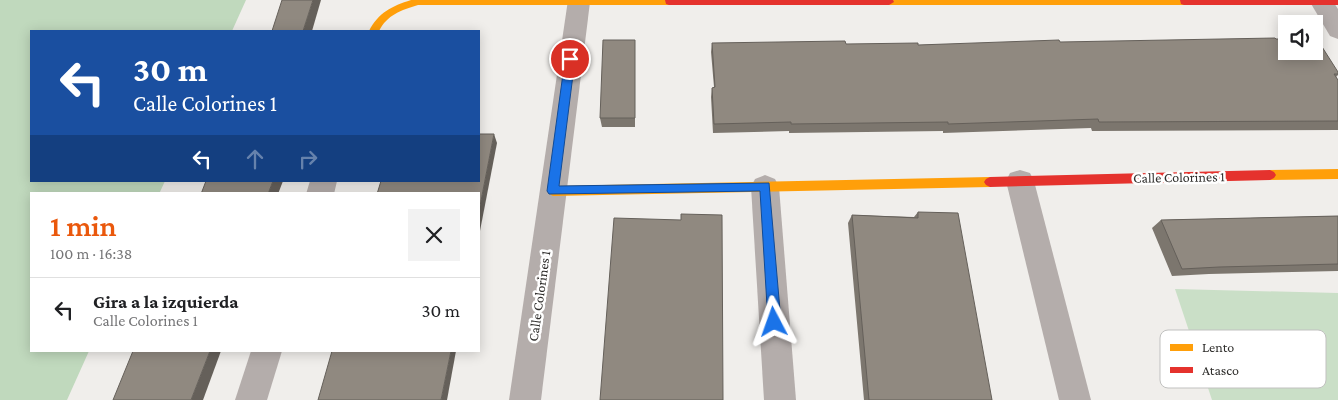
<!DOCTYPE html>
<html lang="es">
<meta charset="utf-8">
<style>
:root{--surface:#fff;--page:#f2f2f2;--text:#202124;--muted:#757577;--line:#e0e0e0;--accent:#ea580c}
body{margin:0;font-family:"Crimson Pro",serif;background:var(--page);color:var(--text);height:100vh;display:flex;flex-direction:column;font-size:19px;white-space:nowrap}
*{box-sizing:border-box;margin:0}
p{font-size:16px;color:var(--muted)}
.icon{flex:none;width:28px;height:28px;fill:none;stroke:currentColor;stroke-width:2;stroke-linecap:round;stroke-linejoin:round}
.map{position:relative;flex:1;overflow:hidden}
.details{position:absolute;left:30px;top:192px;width:450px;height:160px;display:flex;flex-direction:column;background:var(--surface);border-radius:0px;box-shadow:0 2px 12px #0003}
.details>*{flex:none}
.top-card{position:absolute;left:30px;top:30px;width:450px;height:152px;border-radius:0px;box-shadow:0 2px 12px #0003;background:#1a4fa0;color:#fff;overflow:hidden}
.controls{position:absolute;left:1278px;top:15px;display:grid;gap:10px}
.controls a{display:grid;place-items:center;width:45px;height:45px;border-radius:0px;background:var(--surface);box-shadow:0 2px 12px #0003;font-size:25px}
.pin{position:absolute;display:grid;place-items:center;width:42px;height:42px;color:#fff;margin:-21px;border:2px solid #fff;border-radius:50%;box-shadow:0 1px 5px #0007}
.me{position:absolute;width:55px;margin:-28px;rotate:356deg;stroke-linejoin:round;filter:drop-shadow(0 0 4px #0008)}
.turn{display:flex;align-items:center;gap:18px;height:105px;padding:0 20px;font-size:22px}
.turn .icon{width:65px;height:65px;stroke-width:2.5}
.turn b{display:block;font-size:35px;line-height:42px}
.lanes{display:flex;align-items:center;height:48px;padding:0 20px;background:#0003;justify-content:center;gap:25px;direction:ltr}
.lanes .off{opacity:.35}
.round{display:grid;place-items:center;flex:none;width:52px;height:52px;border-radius:0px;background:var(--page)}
.overview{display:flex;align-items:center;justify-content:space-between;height:85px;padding:0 20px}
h1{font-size:30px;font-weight:600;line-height:38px;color:var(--accent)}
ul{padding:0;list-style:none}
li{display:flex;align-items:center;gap:15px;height:65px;padding:0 20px;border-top:1px solid var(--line)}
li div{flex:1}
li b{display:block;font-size:19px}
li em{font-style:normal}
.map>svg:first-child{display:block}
.green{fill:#cadfc7}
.forest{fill:#c0d9bd}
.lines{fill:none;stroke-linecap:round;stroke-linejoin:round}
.street{fill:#b4adab;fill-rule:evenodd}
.slow{fill:#ff9f0a;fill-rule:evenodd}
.jam{fill:#e5322d;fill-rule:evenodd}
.wall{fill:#7c766e}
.shaded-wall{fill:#65605a}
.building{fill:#908980;stroke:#65605a}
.route{fill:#1a73e8;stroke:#114b97}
.labels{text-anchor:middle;stroke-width:5;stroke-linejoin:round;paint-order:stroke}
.street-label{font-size:14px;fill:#302f2d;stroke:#fff}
.key{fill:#fff;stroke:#c1c1c0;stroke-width:1}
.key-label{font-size:14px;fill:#302f2d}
</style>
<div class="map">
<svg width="1338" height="400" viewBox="0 0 1338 400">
<rect width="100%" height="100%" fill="#f0eeeb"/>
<polygon class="green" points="1175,289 1338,293 1338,400 1212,400"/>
<polygon class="forest" points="0,0 246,0 232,31 31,31 31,181 165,181 159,194 31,194 31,351 89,351 67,400 0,400"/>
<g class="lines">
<g class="street">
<polygon points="568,0 588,0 590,2 541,400 509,400"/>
<polygon points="1312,0 1332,0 1338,9 1338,39 1330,36 1310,2"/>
<polygon points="1020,170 1030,173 1034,181 1091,400 1059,400 1006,181 1010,173"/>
<polygon points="765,175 775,179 779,187 796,400 764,400 751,187 755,179"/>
<polygon points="310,181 337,181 334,194 306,194"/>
<polygon points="251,351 282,351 267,400 235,400"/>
</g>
<g class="slow">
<path d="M411,0h262l1,2 -5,3h-251c-17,5 -31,10 -39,26h-10c9,-18 23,-25 42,-31z"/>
<polygon points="885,0 1188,0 1189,2 1184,5 889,5 886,4"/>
<polygon points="1338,169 1338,179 1270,180 1266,178 1264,175 1266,172 1270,170"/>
<polygon points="990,177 994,179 996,182 994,185 990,187 553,196 549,194 547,191 549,188 553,186"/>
</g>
<g class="jam">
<polygon points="665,0 893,0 894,2 889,5 669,5 666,4"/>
<polygon points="1180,0 1338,0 1338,5 1184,5 1181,4"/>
<polygon points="1270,170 1274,172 1276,175 1274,178 1270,180 990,187 986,185 984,182 986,179 990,177"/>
</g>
</g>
<g class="wall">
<polygon points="1276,39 1338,72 1338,75 1336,77 1338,80 1338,130 1092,131 1091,128 943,133 943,131 789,133 789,131 713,133 711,97 712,88 714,87 711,52 712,43 918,45"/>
<polygon points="635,50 635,127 602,127 600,118"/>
<polygon points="918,212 992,400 864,400 848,223 852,215 914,217"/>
<polygon points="1338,216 1338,271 1209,274 1172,276 1152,228 1161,220"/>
</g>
<g class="shaded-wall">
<polygon points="313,0 321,0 312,31 303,31"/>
<polygon points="494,134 497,143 479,236 479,211"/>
<polygon points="273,181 283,181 278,194 268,194"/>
<polygon points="210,351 221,351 203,400 191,400"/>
<polygon points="451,351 456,351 447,400 441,400"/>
</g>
<g class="building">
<polygon points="282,0 313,0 303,31 272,31"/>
<polygon points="1275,38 1276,39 1286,39 1286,51 1314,51 1314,39 1317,39 1338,72 1338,74 1334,74 1338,80 1338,121 1099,122 1098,119 948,124 948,122 791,124 791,122 714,124 712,88 715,87 712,43 845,41 846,44 918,43 918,45 1059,40 1060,42"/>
<polygon points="603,40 635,40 635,118 600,118"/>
<polygon points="479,134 494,134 479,211 479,194 377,194 381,181 479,181"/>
<polygon points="206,181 273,181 268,194 201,194"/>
<polygon points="918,212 958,213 992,400 869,400 852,215 918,218"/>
<polygon points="681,214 722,215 723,400 600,400 614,218 681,220"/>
<polygon points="1338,216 1338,264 1219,267 1182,269 1161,220"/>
<polygon points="133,351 210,351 191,400 113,400"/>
<polygon points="332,351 451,351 441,400 318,400"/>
</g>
<polygon class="route" points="570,55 575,59 559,186 769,183 781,322 779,327 774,328 770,327 768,322 760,191 549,194 547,191 565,59"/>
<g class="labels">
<g class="street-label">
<text transform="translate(1179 177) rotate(-1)" y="5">Calle Colorines 1</text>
<text transform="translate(539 296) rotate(-82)" y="5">Calle Colorines 1</text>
</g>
</g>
<rect x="1160" y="330" width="166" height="58" rx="8" class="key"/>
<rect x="1170" y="344" width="23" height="7" fill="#ff9f0a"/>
<rect x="1170" y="367" width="23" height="6" fill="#e5322d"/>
<g class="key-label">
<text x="1202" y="352">Lento</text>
<text x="1202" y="375">Atasco</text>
</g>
</svg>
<div class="controls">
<a><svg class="icon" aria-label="sound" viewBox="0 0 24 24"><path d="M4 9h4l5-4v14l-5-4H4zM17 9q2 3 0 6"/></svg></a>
</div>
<div class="pin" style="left:570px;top:59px;background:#d93025"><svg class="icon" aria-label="arrive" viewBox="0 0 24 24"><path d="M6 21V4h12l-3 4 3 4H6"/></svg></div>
<svg class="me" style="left:774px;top:322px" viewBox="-20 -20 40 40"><path d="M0-17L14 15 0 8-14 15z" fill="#1a73e8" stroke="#fff" stroke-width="4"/></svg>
<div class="top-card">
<div class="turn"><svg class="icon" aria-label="left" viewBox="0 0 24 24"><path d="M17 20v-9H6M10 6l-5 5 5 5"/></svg><div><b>30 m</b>Calle Colorines 1</div></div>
<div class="lanes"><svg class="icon" aria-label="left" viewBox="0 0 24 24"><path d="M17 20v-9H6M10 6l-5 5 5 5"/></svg><svg class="icon off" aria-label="ahead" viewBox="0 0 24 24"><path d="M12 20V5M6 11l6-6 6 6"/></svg><svg class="icon off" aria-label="right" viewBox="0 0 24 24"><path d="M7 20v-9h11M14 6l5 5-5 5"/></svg></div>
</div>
<section class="details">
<div class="overview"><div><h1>1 min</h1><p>100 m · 16:38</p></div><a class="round"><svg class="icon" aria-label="close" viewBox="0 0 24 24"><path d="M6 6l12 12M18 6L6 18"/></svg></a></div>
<ul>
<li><svg class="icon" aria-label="left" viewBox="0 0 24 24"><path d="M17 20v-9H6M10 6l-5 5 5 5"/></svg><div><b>Gira a la izquierda</b><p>Calle Colorines 1</p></div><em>30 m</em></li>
</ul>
</section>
</div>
